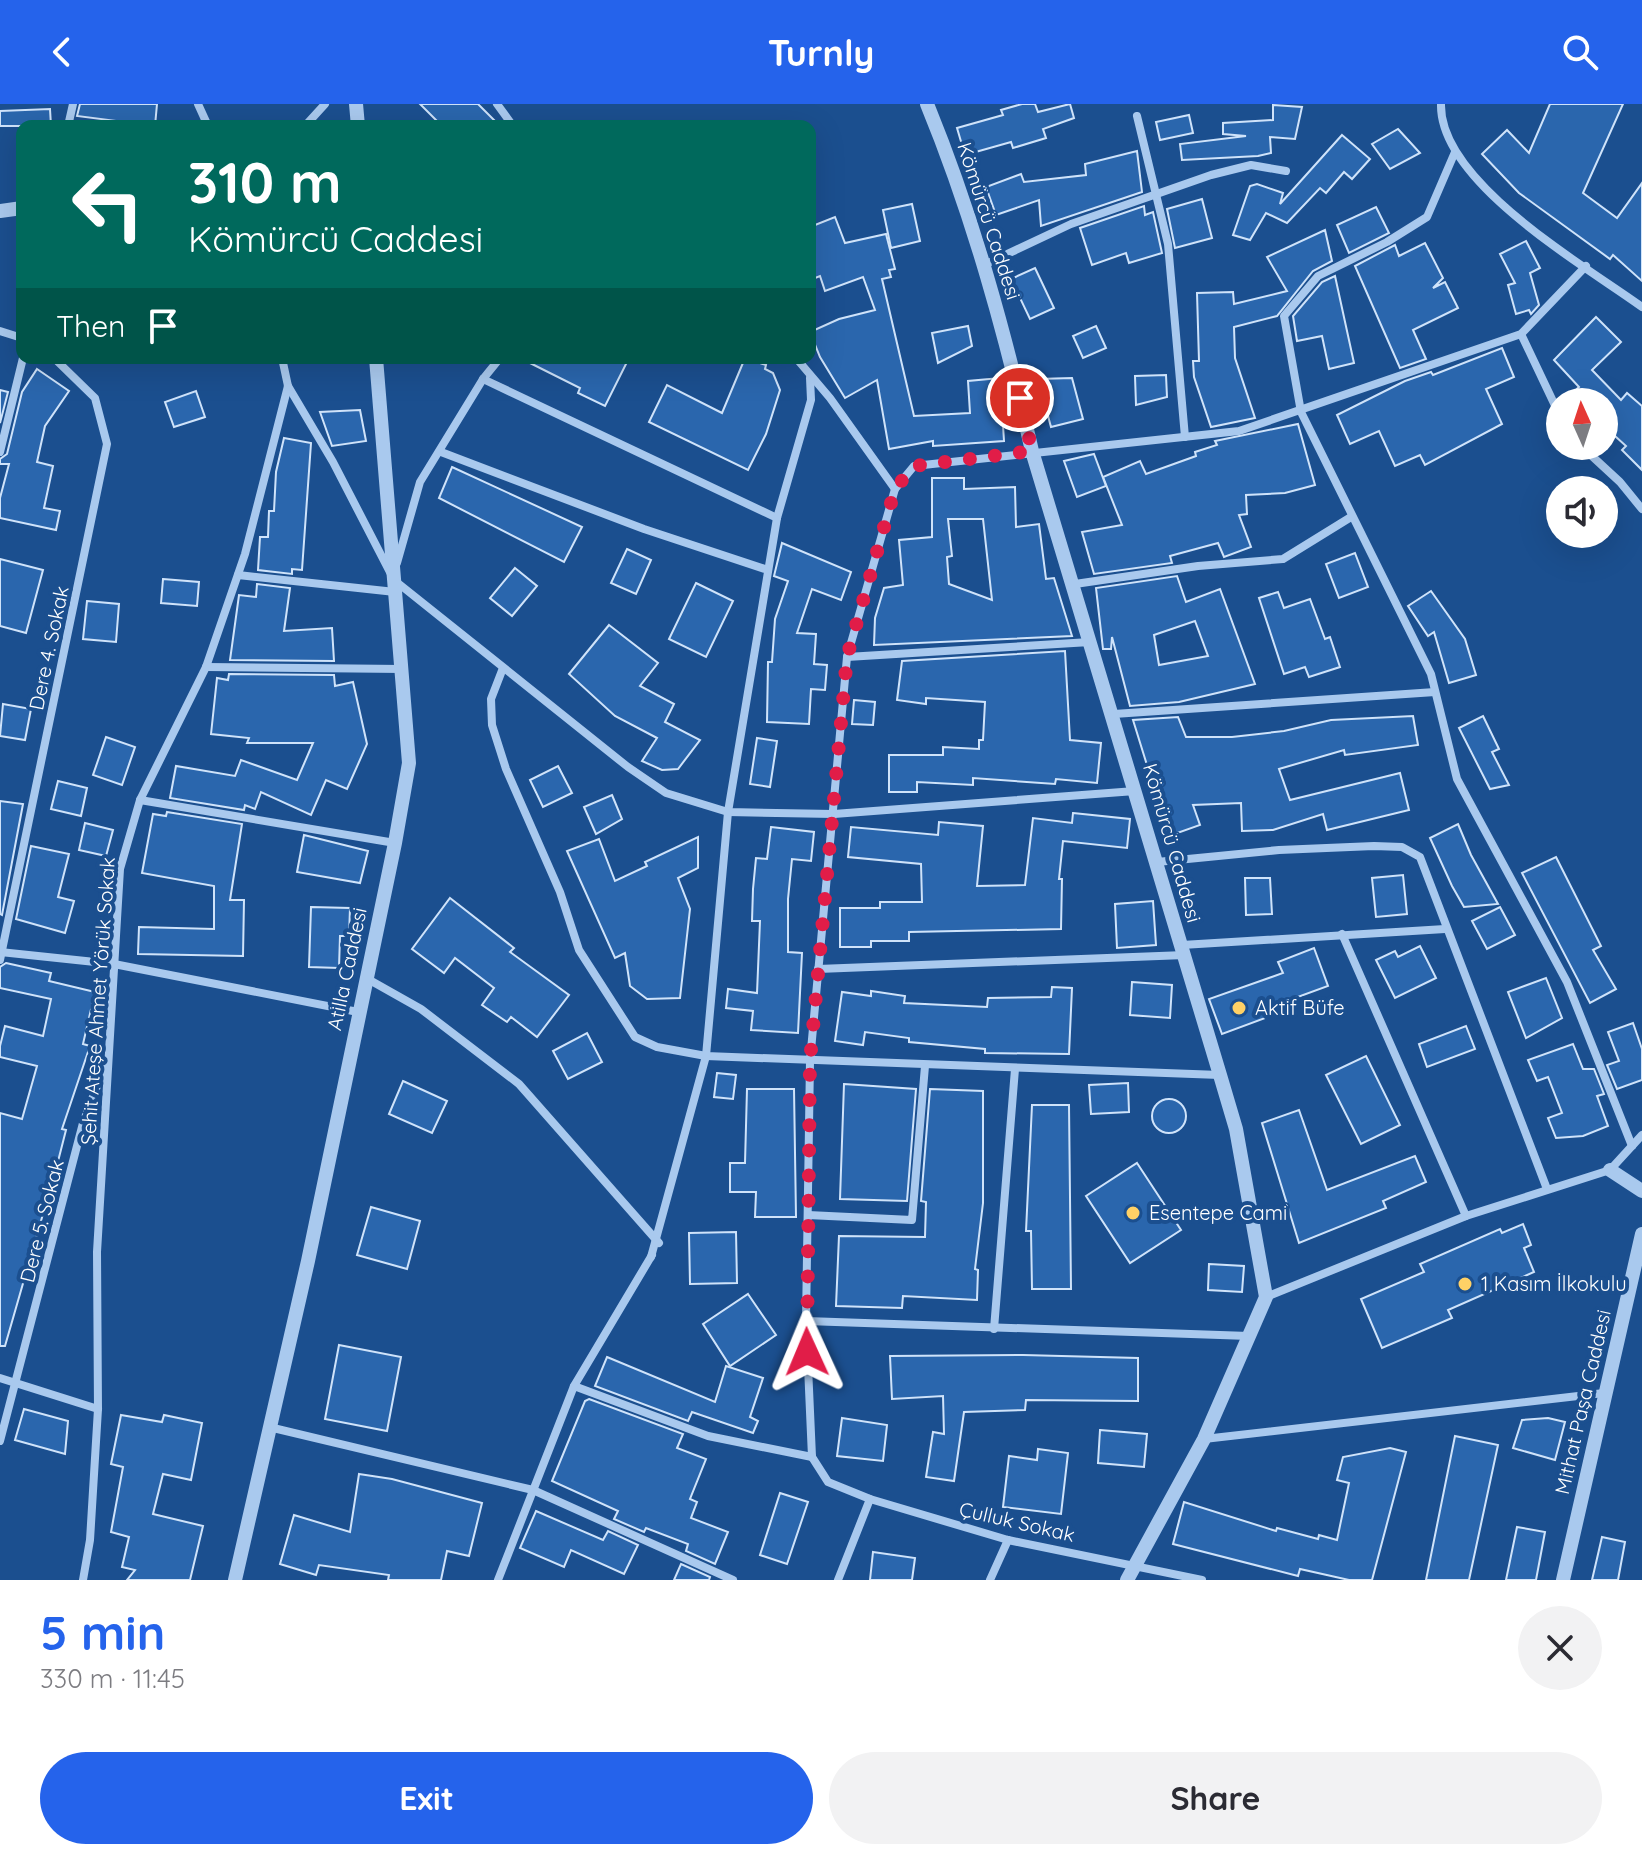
<!DOCTYPE html>
<meta charset="utf-8">
<style>
:root{--surface:#fff;--page:#f2f2f3;--text:#2b2b33;--muted:#7c7c81;--accent:#2563eb}
body{margin:0;font-family:Quicksand,sans-serif;background:var(--page);color:var(--text);height:100vh;display:flex;flex-direction:column;font-size:30px;white-space:nowrap}
*{box-sizing:border-box;margin:0}
p{font-size:26px;color:var(--muted)}
.icon{flex:none;width:44px;height:44px;fill:none;stroke:currentColor;stroke-width:2;stroke-linecap:round;stroke-linejoin:round}
.map{position:relative;height:1476px;overflow:hidden}
.panel{display:flex;flex-direction:column;background:var(--surface);flex:1}
.panel>*{flex:none}
.guide{position:absolute;left:16px;top:16px;width:800px;height:244px;border-radius:16px;box-shadow:0 8px 32px #0002;background:#00695c;color:#fff;overflow:hidden}
.needle{width:52px;rotate:357deg}
.tools{position:absolute;left:1546px;top:284px;display:grid;gap:16px}
.tools a{display:grid;place-items:center;width:72px;height:72px;border-radius:50%;background:var(--surface);box-shadow:0 8px 32px #0002;font-size:40px}
.pin{position:absolute;display:grid;place-items:center;width:68px;height:68px;color:#fff;margin:-34px;border:4px solid #fff;border-radius:50%;box-shadow:0 2px 8px #0007}
.me{position:absolute;width:88px;margin:-44px;rotate:359deg;stroke-linejoin:round;filter:drop-shadow(0 0 6px #0008)}
.turn{display:flex;align-items:center;gap:28px;height:168px;padding:0 40px;font-size:36px}
.turn .icon{width:104px;height:104px;stroke-width:2.5}
.turn b{display:block;font-size:56px;line-height:68px}
.then{display:flex;align-items:center;height:76px;padding:0 40px;background:#0003;gap:16px;font-size:30px}
.round{display:grid;place-items:center;flex:none;width:84px;height:84px;border-radius:42px;background:var(--page)}
.overview{display:flex;align-items:center;justify-content:space-between;height:136px;padding:0 40px}
h1{font-size:48px;font-weight:800;line-height:60px;color:var(--accent)}
.primary-button{display:flex;gap:16px;margin-top:auto;padding:16px 40px}
.primary-button a{flex:1;height:92px;border-radius:48px;background:var(--accent);color:#fff;font-size:32px;font-weight:800;line-height:92px;text-align:center}
.primary-button a+a{background:var(--page);color:var(--text)}
header{display:flex;justify-content:space-between;align-items:center;height:104px;padding:0 40px;background:var(--accent);color:#fff;font-size:36px;font-weight:800}
.map>svg:first-child{display:block}
.building{fill:#2a66ad;stroke:#cfe3fa;stroke-width:2;fill-rule:evenodd}
.lines{fill:none;stroke-linecap:round;stroke-linejoin:round}
.minor{stroke:#a9c9ee;stroke-width:8}
.tertiary{stroke:#a9c9ee;stroke-width:14}
.route{stroke:#e11d48;stroke-width:14;stroke-dasharray:0 25.2}
.poi-dot{fill:#ffd166;stroke:#1b4f8f;stroke-width:3}
.labels{text-anchor:middle;stroke-width:8;stroke-linejoin:round;paint-order:stroke}
.street-label{font-size:20px;fill:#fff;stroke:#1b4f8f}
.poi-label{font-size:20px;fill:#fff;stroke:#1b4f8f;text-anchor:start}
</style>
<header><svg class="icon" aria-label="back" viewBox="0 0 24 24"><path d="M15 5l-7 7 7 7"/></svg>Turnly<svg class="icon" aria-label="search" viewBox="0 0 24 24"><circle cx="10" cy="10" r="6"/><path d="M15 15l6 6"/></svg></header>
<div class="map">
<svg width="1642" height="1476" viewBox="0 0 1642 1476">
<rect width="100%" height="100%" fill="#1b4f8f"/>
<g class="building">
<polygon points="80,0 157,0 155,22 77,12"/>
<polygon points="420,0 478,0 500,22 442,22"/>
<polygon points="1022,0 1035,0 1038,8 1070,0 1074,14 1043,25 1046,34 1013,44 1011,38 965,51 957,24 1003,11 1001,6"/>
<polygon points="1550,0 1623,0 1583,89 1617,114 1642,79 1642,177 1613,151 1610,155 1519,89 1482,50 1507,26 1529,49"/>
<polygon points="1273,1 1302,3 1295,35 1270,33 1271,49 1258,52 1182,56 1180,40 1246,32 1223,30 1223,19 1273,16"/>
<polygon points="50,5 51,22 0,22 0,7"/>
<polygon points="1189,11 1193,29 1160,36 1156,18"/>
<polygon points="1398,25 1420,49 1390,65 1372,40"/>
<polygon points="1342,31 1370,55 1352,75 1344,68 1326,89 1320,84 1287,119 1266,109 1250,136 1233,131 1250,82 1257,80 1283,89 1280,100"/>
<polygon points="1137,47 1142,88 1041,122 1039,96 996,111 986,83 1021,70 1024,78 1086,71 1085,60"/>
<polygon points="1202,95 1212,134 1175,144 1167,105"/>
<polygon points="912,100 920,137 891,144 883,106"/>
<polygon points="1144,102 1145,111 1153,108 1162,149 1129,159 1126,149 1092,161 1080,124"/>
<polygon points="1376,103 1389,129 1349,149 1337,121"/>
<polygon points="835,113 845,139 886,130 895,165 889,166 891,173 882,175 914,312 970,309 968,277 1000,274 1004,337 933,342 933,337 889,345 877,276 845,294 820,253 810,228 839,215 875,206 863,173 825,187 820,172 810,176 810,123"/>
<polygon points="1325,126 1332,157 1313,167 1277,212 1234,223 1235,254 1255,314 1211,323 1194,273 1193,257 1199,257 1197,189 1233,188 1234,200 1287,187 1267,153"/>
<polygon points="1526,137 1540,164 1530,169 1539,201 1531,210 1529,206 1516,210 1508,181 1515,179 1500,150"/>
<polygon points="1425,139 1443,174 1433,184 1445,178 1458,204 1413,226 1426,255 1400,264 1355,162 1395,141 1399,152"/>
<polygon points="1035,164 1054,204 1030,215 1011,175"/>
<polygon points="1335,172 1354,259 1329,265 1322,232 1297,237 1293,212 1322,178"/>
<polygon points="1596,213 1621,238 1592,266 1621,296 1627,289 1642,302 1642,366 1622,346 1626,342 1604,322 1604,298 1563,298 1579,283 1554,256"/>
<polygon points="968,222 972,242 938,259 932,229"/>
<polygon points="1096,222 1106,244 1083,254 1073,232"/>
<polygon points="1502,244 1514,273 1486,285 1502,320 1425,361 1420,351 1395,362 1379,327 1350,340 1337,311 1405,277 1431,268 1433,271"/>
<polygon points="520,254 629,254 605,302 578,289 580,284"/>
<polygon points="745,254 766,261 765,265 773,269 780,286 766,330 748,366 649,318 667,281 722,309"/>
<polygon points="37,265 69,287 45,322 37,358 53,362 44,404 60,407 56,426 0,414 0,394 9,360 0,360 0,355 7,350 22,288"/>
<polygon points="1166,271 1167,293 1136,301 1135,272"/>
<polygon points="1072,274 1083,315 1051,323 1038,275"/>
<polygon points="0,286 8,288 0,319"/>
<polygon points="196,287 205,313 174,323 165,298"/>
<polygon points="360,306 366,337 332,342 320,308"/>
<polygon points="1298,320 1315,381 1285,389 1246,391 1247,410 1239,411 1251,443 1224,453 1218,439 1170,452 1172,459 1094,470 1082,428 1122,421 1103,373 1140,357 1146,370 1196,352 1195,348 1217,341 1215,337"/>
<polygon points="284,334 311,339 302,466 292,465 292,470 258,466 260,433 268,433 269,407 274,407 276,368"/>
<polygon points="1094,350 1106,382 1077,393 1064,357"/>
<polygon points="452,363 582,423 564,458 439,394"/>
<path d="M932,374h32v11l51,-2 1,40 23,-3 7,55 8,-1 18,58 -198,9 1,-27 9,-30 19,-3 -4,-45 33,-3zM948,415h35l9,81 -43,-16 -2,-27 5,-1z"/>
<polygon points="782,439 851,468 841,496 812,485 797,529 816,530 814,560 827,561 825,586 811,585 809,620 767,618 768,558 772,558 775,515 788,477 774,472"/>
<polygon points="627,445 651,456 636,490 611,479"/>
<polygon points="1355,449 1368,483 1339,494 1326,460"/>
<polygon points="0,455 43,466 26,529 0,522"/>
<polygon points="515,464 537,482 512,512 490,494"/>
<path d="M1177,472l9,26 34,-13 35,95 -76,18 -49,4 -18,-69 -1,12h-8l-7,-61zM1195,517l13,35 -49,9 -5,-30z"/>
<polygon points="163,475 199,478 197,502 161,499"/>
<polygon points="696,479 733,497 706,553 669,535"/>
<polygon points="257,480 290,484 284,527 332,524 334,557 230,556 239,491 256,493"/>
<polygon points="1431,487 1465,535 1476,571 1449,579 1434,528 1428,532 1408,502"/>
<polygon points="1278,488 1284,504 1310,495 1325,535 1330,533 1340,563 1309,573 1305,563 1284,570 1259,494"/>
<polygon points="87,497 119,500 116,538 83,535"/>
<polygon points="609,521 658,559 640,582 674,600 665,618 700,636 678,665 662,666 642,657 657,634 615,612 569,570"/>
<polygon points="1065,547 1070,636 1101,639 1097,679 1056,675 1055,680 973,674 973,681 917,678 917,688 889,688 889,651 943,651 943,643 979,645 979,636 983,636 985,598 926,594 926,600 897,596 902,557"/>
<polygon points="229,570 334,571 335,582 353,578 367,640 347,685 326,676 311,711 261,688 255,705 245,701 244,706 170,694 176,662 235,672 241,656 297,676 313,639 247,639 249,634 211,630 217,574 228,576"/>
<polygon points="854,596 875,598 873,621 852,620"/>
<polygon points="3,600 31,605 25,636 0,632"/>
<polygon points="1413,612 1418,641 1345,651 1344,646 1279,665 1290,696 1400,669 1409,706 1327,726 1323,710 1273,726 1242,727 1241,699 1193,701 1200,721 1169,732 1133,616 1178,613 1186,633 1232,633 1284,627 1331,616"/>
<polygon points="1483,612 1499,645 1492,648 1509,681 1490,685 1459,624"/>
<polygon points="106,633 135,643 122,681 93,671"/>
<polygon points="757,634 777,637 770,683 750,680"/>
<polygon points="558,662 572,689 543,703 530,676"/>
<polygon points="58,677 87,684 81,712 51,705"/>
<polygon points="612,691 622,715 596,730 584,703"/>
<polygon points="0,697 23,700 2,811 0,810"/>
<polygon points="167,708 242,720 230,796 244,796 243,852 138,850 139,823 214,825 214,782 142,769 153,710 166,712"/>
<polygon points="1073,709 1130,715 1127,744 1063,737 1059,775 1062,775 1061,825 909,828 909,837 871,837 871,843 840,843 840,804 880,804 880,798 922,798 921,760 848,753 851,723 938,731 939,718 983,722 977,782 1025,781 1033,714 1072,719"/>
<polygon points="85,719 113,726 106,752 79,746"/>
<polygon points="1458,720 1471,751 1498,800 1464,803 1452,782 1430,734"/>
<polygon points="771,723 814,728 811,757 792,755 788,795 788,848 802,849 798,929 751,926 753,907 726,904 728,885 757,889 760,817 752,817 753,785 756,754 767,755"/>
<polygon points="304,731 368,747 360,779 297,768"/>
<polygon points="698,733 698,764 678,774 690,805 680,894 647,895 630,882 625,849 615,854 567,747 599,735 615,777 647,762 645,758"/>
<polygon points="31,742 69,750 58,793 74,797 65,829 16,815"/>
<polygon points="1556,753 1601,842 1593,846 1616,885 1590,899 1522,769"/>
<polygon points="1403,771 1407,810 1376,813 1372,774"/>
<polygon points="1245,774 1270,774 1272,810 1246,811"/>
<polygon points="450,794 514,844 510,848 569,891 537,933 511,913 507,918 482,901 494,884 455,854 444,869 412,845"/>
<polygon points="1153,797 1156,841 1117,844 1115,800"/>
<polygon points="311,803 350,804 349,832 340,832 339,864 309,863"/>
<polygon points="1500,803 1515,831 1487,845 1472,817"/>
<polygon points="1420,842 1436,874 1395,894 1376,856 1395,847 1398,853"/>
<polygon points="1314,844 1328,882 1265,905 1268,913 1222,930 1209,895 1283,869 1278,858"/>
<polygon points="6,859 51,869 49,877 95,888 83,940 90,942 62,1025 66,1026 53,1077 58,1078 50,1105 45,1103 5,1242 0,1242 0,1009 22,1015 37,962 0,953 0,942 5,922 43,932 51,895 0,884 0,863"/>
<polygon points="1546,874 1562,914 1526,934 1508,888"/>
<polygon points="1132,878 1172,881 1170,914 1130,911"/>
<polygon points="1052,883 1072,884 1069,950 985,949 985,945 909,938 909,934 865,928 863,941 835,937 842,888 871,892 871,887 905,892 904,899 987,903 988,894 1051,893"/>
<polygon points="1633,919 1642,945 1642,976 1617,985 1607,961 1619,957 1608,928"/>
<polygon points="1466,922 1475,945 1427,963 1419,940"/>
<polygon points="587,929 602,958 568,975 553,947"/>
<polygon points="1573,940 1583,965 1594,965 1604,990 1597,992 1608,1022 1583,1032 1556,1034 1548,1014 1562,1009 1548,973 1537,977 1528,956"/>
<polygon points="1366,952 1400,1021 1361,1040 1326,971"/>
<polygon points="717,969 736,971 733,995 714,993"/>
<polygon points="403,977 447,997 432,1029 389,1010"/>
<polygon points="1128,979 1129,1008 1091,1010 1089,981"/>
<polygon points="844,980 916,985 907,1097 840,1095"/>
<polygon points="747,985 794,985 796,1113 755,1113 756,1088 730,1088 730,1059 745,1059"/>
<polygon points="930,985 983,987 983,1099 975,1165 978,1166 977,1196 903,1192 902,1204 836,1202 839,1132 925,1133 926,1098 921,1097"/>
<circle cx="1169" cy="1012" r="17"/>
<polygon points="1032,1001 1069,1001 1071,1185 1032,1185 1031,1127 1026,1127"/>
<polygon points="1299,1006 1327,1086 1415,1052 1426,1078 1383,1097 1386,1104 1299,1139 1262,1019"/>
<polygon points="1137,1059 1181,1126 1130,1159 1086,1092"/>
<polygon points="371,1103 420,1117 407,1165 357,1151"/>
<polygon points="1523,1120 1531,1141 1524,1144 1534,1168 1448,1206 1452,1214 1382,1244 1361,1195 1424,1168 1420,1160 1500,1125 1502,1129"/>
<polygon points="736,1128 737,1179 690,1180 689,1129"/>
<polygon points="1209,1160 1244,1162 1242,1188 1208,1186"/>
<polygon points="748,1190 776,1231 730,1262 703,1220"/>
<polygon points="339,1241 401,1253 387,1327 325,1315"/>
<polygon points="1023,1251 1138,1254 1138,1297 1026,1296 1025,1306 964,1308 954,1377 926,1373 933,1328 944,1330 943,1292 892,1295 890,1252"/>
<polygon points="607,1253 715,1298 726,1262 763,1274 750,1313 758,1317 753,1329 692,1308 688,1317 595,1282"/>
<polygon points="589,1295 683,1330 677,1344 706,1355 690,1395 697,1398 691,1414 728,1428 715,1460 686,1447 688,1440 646,1424 644,1428 614,1415 618,1407 552,1377 585,1297"/>
<polygon points="24,1305 68,1317 65,1350 15,1336"/>
<polygon points="121,1311 162,1318 164,1311 202,1319 191,1376 163,1370 153,1410 203,1422 190,1476 127,1476 135,1466 122,1463 129,1433 111,1428 123,1363 111,1360"/>
<polygon points="842,1314 887,1321 883,1357 837,1352"/>
<polygon points="1548,1314 1565,1318 1555,1356 1513,1344 1522,1316"/>
<polygon points="1100,1326 1147,1330 1144,1363 1098,1359"/>
<polygon points="1455,1332 1498,1341 1469,1476 1426,1476"/>
<polygon points="1390,1344 1406,1348 1372,1476 1349,1476 1300,1465 1298,1472 1173,1440 1184,1398 1276,1427 1277,1424 1318,1435 1319,1431 1337,1436 1349,1379 1337,1376 1343,1353"/>
<polygon points="1038,1345 1068,1349 1061,1410 1003,1403 1009,1352 1037,1356"/>
<polygon points="359,1370 392,1375 482,1399 469,1452 447,1447 441,1476 388,1476 389,1471 319,1461 316,1471 280,1460 294,1411 350,1428"/>
<polygon points="780,1389 808,1398 787,1460 760,1451"/>
<polygon points="536,1407 603,1436 608,1427 638,1441 624,1470 571,1446 564,1463 520,1444"/>
<polygon points="1517,1423 1545,1428 1536,1476 1506,1476"/>
<polygon points="1602,1433 1625,1438 1618,1476 1592,1476"/>
<polygon points="873,1448 915,1454 912,1476 870,1476"/>
<polygon points="681,1460 710,1473 709,1476 674,1476"/>
</g>
<g class="lines">
<g class="minor">
<polyline points="198,0 208,22"/>
<polyline points="497,0 513,22"/>
<path d="M1441,0c-2,78 143,161 201,203"/>
<polyline points="1137,12 1168,140 1185,333"/>
<polyline points="68,22 73,0"/>
<polyline points="305,22 325,0"/>
<polyline points="1455,48 1427,113 1387,138 1318,172 1284,212 1301,308 1431,570 1457,675 1567,878 1632,1042"/>
<polyline points="984,161 1071,120 1211,71 1251,61 1286,67"/>
<polyline points="0,227 22,234"/>
<polyline points="1521,230 1560,312"/>
<polyline points="796,254 830,294 895,385"/>
<polyline points="483,275 777,414"/>
<polyline points="288,282 333,358 394,476 628,663 666,689 728,708 834,710 1135,687"/>
<polyline points="1581,342 1620,378 1642,405"/>
<polyline points="0,348 23,254"/>
<polyline points="441,348 644,425 768,466"/>
<polyline points="397,459 420,378 483,275 500,254"/>
<polyline points="238,471 395,488"/>
<polyline points="1075,480 1198,462 1283,455 1351,413"/>
<polyline points="847,553 1090,538"/>
<polyline points="206,563 403,565"/>
<polyline points="503,564 491,595 492,621 506,665 560,788 579,846 635,933 657,943 706,952 1220,971"/>
<polyline points="1114,610 1435,588"/>
<polyline points="140,696 395,739"/>
<polyline points="1157,758 1279,746 1374,742 1402,743 1420,753 1547,1085"/>
<polyline points="1342,830 1466,1112"/>
<polyline points="1182,841 1445,825"/>
<polyline points="0,848 114,860 358,908"/>
<polyline points="0,856 107,340 95,294 54,254"/>
<polyline points="818,865 1185,851"/>
<polyline points="366,874 421,905 519,980 659,1139"/>
<polyline points="808,1111 912,1116 925,962"/>
<polyline points="651,1153 706,952 728,708 777,414 811,296 810,274"/>
<polyline points="1266,1193 1466,1112 1610,1066 1642,1031"/>
<polyline points="806,1217 1249,1232"/>
<polyline points="994,1225 1015,965"/>
<polyline points="0,1274 98,1305"/>
<polyline points="574,1282 652,1151"/>
<polyline points="269,1323 533,1386 733,1476"/>
<polyline points="1204,1335 1604,1289"/>
<polyline points="0,1337 83,1019 105,961"/>
<polyline points="83,1476 90,1436 98,1305 97,1148 120,765 140,696 206,563 245,450 288,282 282,254"/>
<polyline points="498,1476 574,1282 708,1332 812,1353"/>
<polyline points="838,1476 870,1395"/>
<polyline points="990,1476 1008,1436"/>
<polyline points="1202,1476 1008,1436 870,1395 828,1378 812,1353 806,1217 810,957 847,553 895,385 914,362 1239,327 1521,230 1586,162"/>
</g>
<g class="tertiary">
<polyline points="356,0 358,22"/>
<path d="M927,0c46,112 78,229 105,347l188,624 16,54 30,168 -62,142 -77,141"/>
<polyline points="0,107 22,104"/>
<polyline points="1610,1066 1642,1087"/>
<polyline points="235,1476 308,1157 395,739 409,659 376,254"/>
<polyline points="1563,1476 1642,1130"/>
</g>
</g>
<g class="lines">
<polyline class="route" points="807,1248 810,957 847,553 895,385 914,362 1032,347 1020,294"/>
</g>
<g class="poi-dot">
<circle cx="1239" cy="904" r="8"/>
<circle cx="1133" cy="1109" r="8"/>
<circle cx="1465" cy="1180" r="8"/>
</g>
<g class="labels">
<g class="street-label">
<text transform="translate(989 117) rotate(72)" y="7">Kömürcü Caddesi</text>
<text transform="translate(49 544) rotate(-78)" y="7">Dere 4. Sokak</text>
<text transform="translate(1172 739) rotate(74)" y="7">Kömürcü Caddesi</text>
<text transform="translate(347 865) rotate(-78)" y="7">Atilla Caddesi</text>
<text transform="translate(98 897) rotate(-86)" y="7">Şehit Ateşe Ahmet Yörük Sokak</text>
<text transform="translate(42 1117) rotate(-76)" y="7">Dere 5. Sokak</text>
<text transform="translate(1583 1298) rotate(-77)" y="7">Mithat Paşa Caddesi</text>
<text transform="translate(1017 1418) rotate(13)" y="7">Çulluk Sokak</text>
</g>
<g class="poi-label">
<text x="1255" y="911">Aktif Büfe</text>
<text x="1149" y="1116">Esentepe Cami</text>
<text x="1481" y="1187">1 Kasım İlkokulu</text>
</g>
</g>
</svg>
<div class="tools">
<a><svg class="needle" viewBox="-14 -14 28 28"><path d="M0-13l5 13h-10z" fill="#e53935"/><path d="M0 13l5-13h-10z" fill="#7c7c81"/></svg></a>
<a><svg class="icon" aria-label="sound" viewBox="0 0 24 24"><path d="M4 9h4l5-4v14l-5-4H4zM17 9q2 3 0 6"/></svg></a>
</div>
<div class="pin" style="left:1020px;top:294px;background:#d93025"><svg class="icon" aria-label="arrive" viewBox="0 0 24 24"><path d="M6 21V4h12l-3 4 3 4H6"/></svg></div>
<svg class="me" style="left:807px;top:1248px" viewBox="-20 -20 40 40"><path d="M0-17L14 15 0 8-14 15z" fill="#e11d48" stroke="#fff" stroke-width="4"/></svg>
<div class="guide">
<div class="turn"><svg class="icon" aria-label="left" viewBox="0 0 24 24"><path d="M17 20v-9H6M10 6l-5 5 5 5"/></svg><div><b>310 m</b>Kömürcü Caddesi</div></div>
<div class="then">Then<svg class="icon" aria-label="arrive" viewBox="0 0 24 24"><path d="M6 21V4h12l-3 4 3 4H6"/></svg></div>
</div>
</div>
<section class="panel">
<div class="overview"><div><h1>5 min</h1><p>330 m · 11:45</p></div><a class="round"><svg class="icon" aria-label="close" viewBox="0 0 24 24"><path d="M6 6l12 12M18 6L6 18"/></svg></a></div>
<div class="primary-button"><a>Exit</a><a>Share</a></div>
</section>
